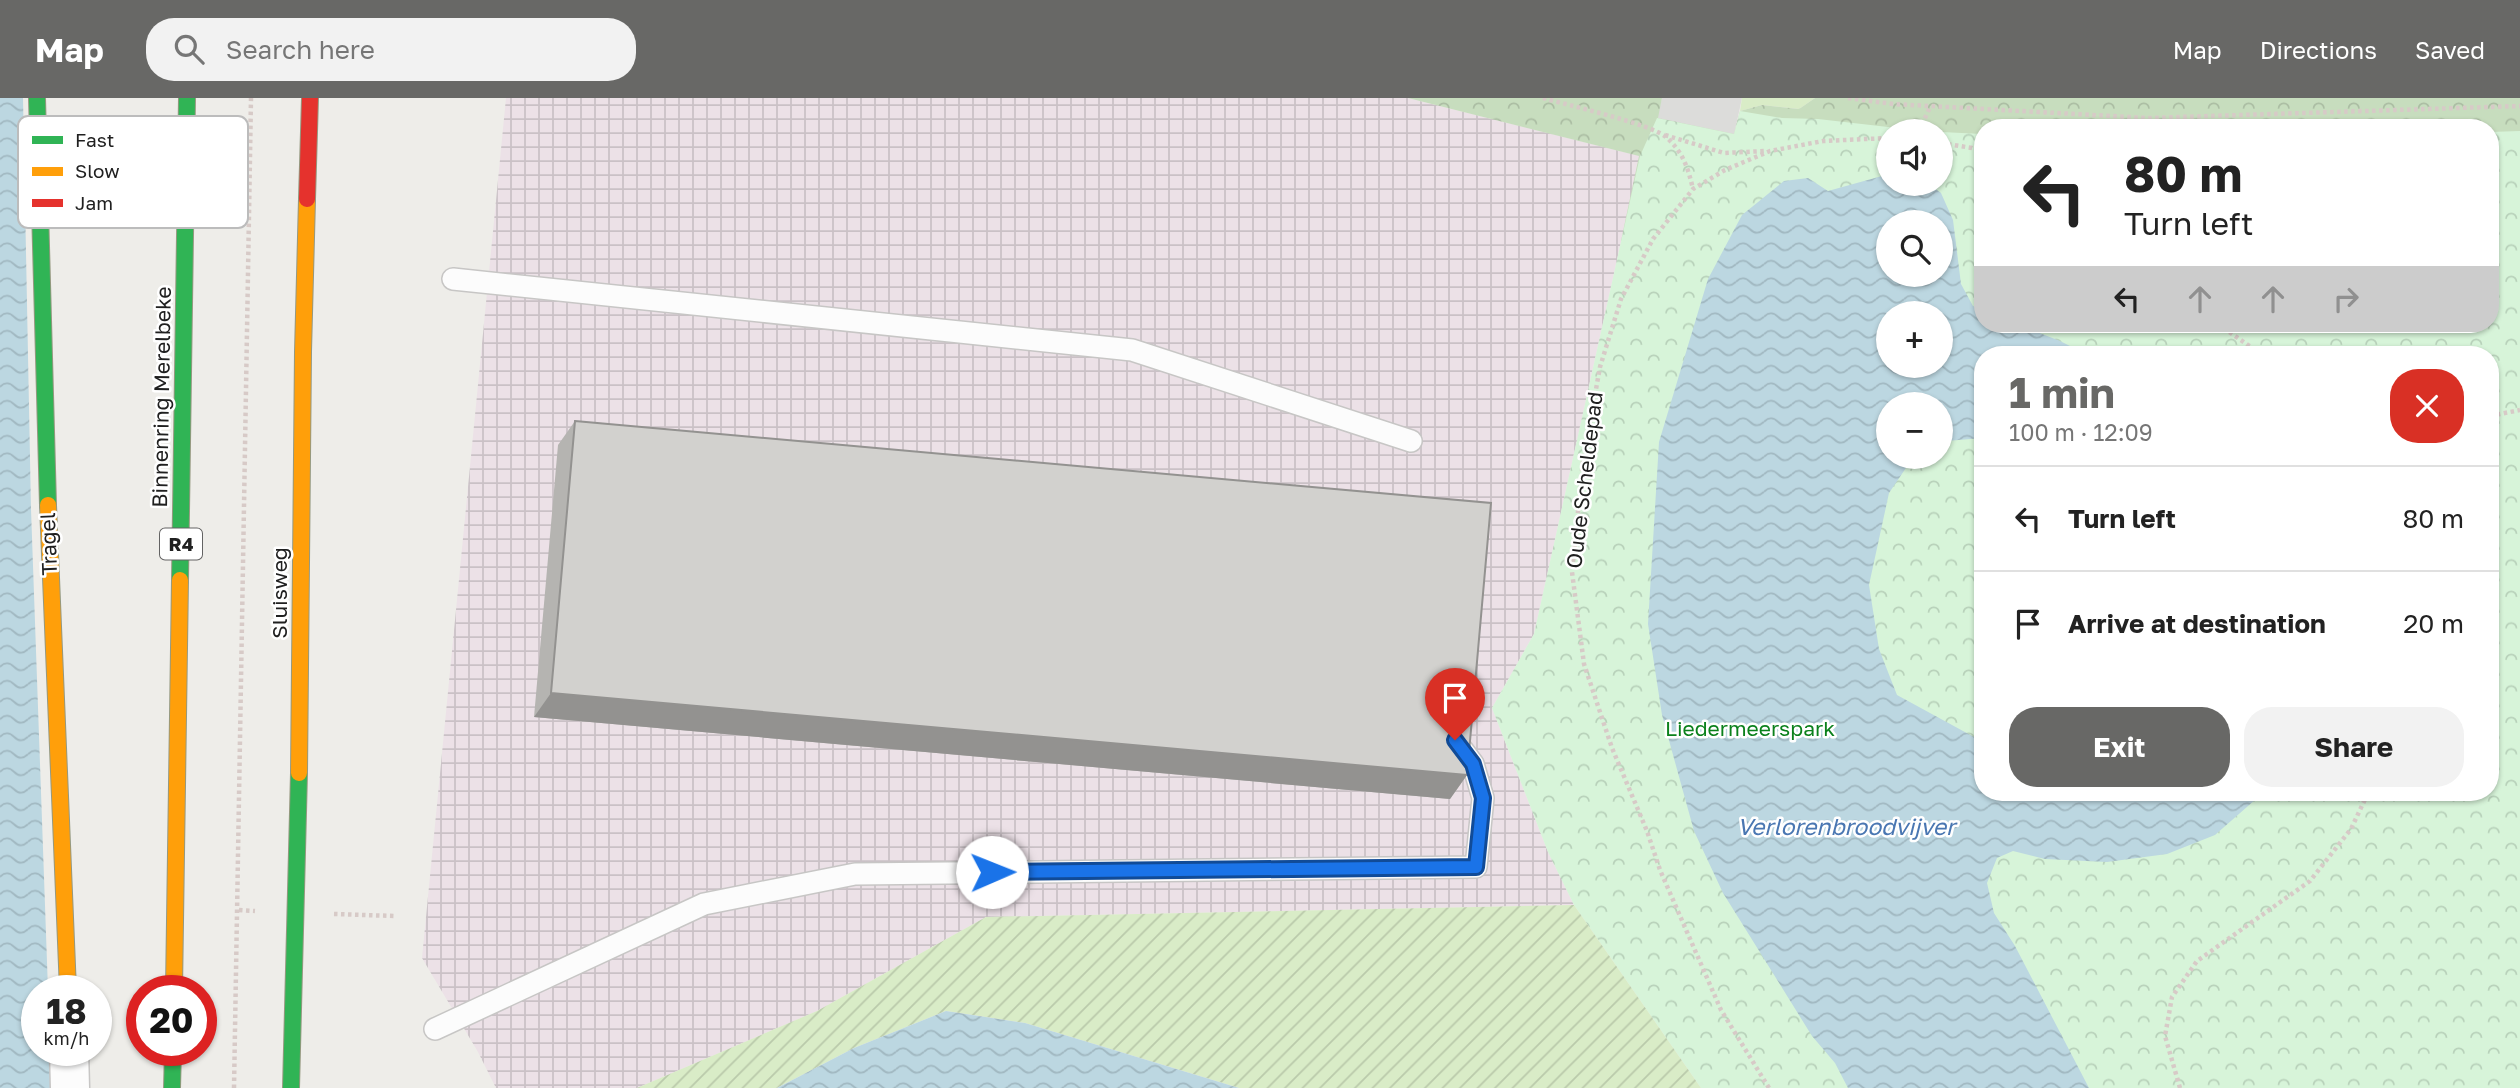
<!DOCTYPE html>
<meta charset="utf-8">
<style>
:root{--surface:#fff;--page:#f2f2f2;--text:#222;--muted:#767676;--line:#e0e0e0;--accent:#686866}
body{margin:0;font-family:"Golos Text",sans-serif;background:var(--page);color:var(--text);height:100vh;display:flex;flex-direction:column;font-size:26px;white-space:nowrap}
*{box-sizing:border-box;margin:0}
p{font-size:23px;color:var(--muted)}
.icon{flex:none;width:38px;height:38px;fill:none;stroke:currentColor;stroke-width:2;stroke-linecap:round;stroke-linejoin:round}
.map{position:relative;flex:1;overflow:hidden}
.side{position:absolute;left:1974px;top:248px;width:525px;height:455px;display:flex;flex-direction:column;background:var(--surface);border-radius:28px;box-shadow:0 2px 5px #0004}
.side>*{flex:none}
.top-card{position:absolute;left:1974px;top:21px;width:525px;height:214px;border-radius:28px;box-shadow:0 2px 5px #0004;background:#fff;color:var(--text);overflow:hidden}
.fabs{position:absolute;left:1876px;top:21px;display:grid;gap:14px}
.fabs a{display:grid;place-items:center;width:77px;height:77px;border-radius:50%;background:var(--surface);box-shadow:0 2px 5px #0004;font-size:35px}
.speed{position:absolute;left:21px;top:877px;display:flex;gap:14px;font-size:35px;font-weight:700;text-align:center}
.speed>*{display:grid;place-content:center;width:91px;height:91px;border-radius:50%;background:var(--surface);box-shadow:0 2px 5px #0004;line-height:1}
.speed small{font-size:18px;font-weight:400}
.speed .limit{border:10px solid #d22;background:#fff;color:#111}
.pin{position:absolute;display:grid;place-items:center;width:60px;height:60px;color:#fff;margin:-72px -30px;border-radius:50% 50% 50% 0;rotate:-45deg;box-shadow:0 0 7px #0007}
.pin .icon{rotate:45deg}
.me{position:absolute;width:77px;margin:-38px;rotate:89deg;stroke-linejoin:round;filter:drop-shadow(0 0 5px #0008)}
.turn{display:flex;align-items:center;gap:24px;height:147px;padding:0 35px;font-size:32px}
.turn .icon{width:91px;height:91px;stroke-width:2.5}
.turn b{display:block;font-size:49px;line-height:60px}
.lanes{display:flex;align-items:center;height:66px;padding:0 35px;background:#0003;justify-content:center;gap:35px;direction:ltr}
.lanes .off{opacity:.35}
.round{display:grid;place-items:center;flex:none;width:74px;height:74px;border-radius:28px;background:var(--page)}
.summary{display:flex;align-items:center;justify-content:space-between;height:119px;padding:0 35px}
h1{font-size:42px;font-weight:700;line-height:52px;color:var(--accent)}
.primary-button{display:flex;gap:14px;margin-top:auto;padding:14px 35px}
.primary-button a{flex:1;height:80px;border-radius:28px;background:var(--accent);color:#fff;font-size:28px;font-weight:700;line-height:80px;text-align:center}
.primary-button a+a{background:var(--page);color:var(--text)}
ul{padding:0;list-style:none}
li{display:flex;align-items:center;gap:21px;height:105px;padding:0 35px;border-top:2px solid var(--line)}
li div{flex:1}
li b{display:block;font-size:26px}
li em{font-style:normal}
header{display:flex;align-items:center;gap:42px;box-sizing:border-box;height:98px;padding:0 35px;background:var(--accent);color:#fff}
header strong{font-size:33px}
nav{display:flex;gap:38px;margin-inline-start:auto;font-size:24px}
.search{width:490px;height:63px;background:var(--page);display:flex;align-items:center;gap:18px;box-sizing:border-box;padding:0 24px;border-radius:28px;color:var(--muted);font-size:26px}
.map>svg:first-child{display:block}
.industrial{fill:url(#industrial-grid)}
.religious{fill:#dcdcda}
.grass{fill:#d9ecc7}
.forest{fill:url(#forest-crowns)}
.park{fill:url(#park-crowns);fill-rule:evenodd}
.garden{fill:url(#garden-furrows)}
.water{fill:url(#water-waves);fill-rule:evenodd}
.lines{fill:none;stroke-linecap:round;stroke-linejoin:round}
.lane-casing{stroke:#c7c6c5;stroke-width:24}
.street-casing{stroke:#c7c6c5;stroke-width:41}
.fast-casing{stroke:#959980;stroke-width:18}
.slow-casing{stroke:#959980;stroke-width:18}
.jam-casing{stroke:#959980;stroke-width:18}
.path{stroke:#d7cac7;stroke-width:4.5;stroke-dasharray:3.5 3.5;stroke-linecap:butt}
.lane{stroke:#fcfcfc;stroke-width:21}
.street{stroke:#fcfcfc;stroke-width:38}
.fast{stroke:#30b455;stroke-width:16}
.slow{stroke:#ff9f0a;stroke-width:16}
.jam{stroke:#e5322d;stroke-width:16}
.wall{fill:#b5b4b1}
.shaded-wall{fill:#939290}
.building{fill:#d2d1ce;stroke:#939290;stroke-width:2}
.route-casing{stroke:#114b97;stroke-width:18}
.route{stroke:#1a73e8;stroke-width:12}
.labels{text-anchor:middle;stroke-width:5;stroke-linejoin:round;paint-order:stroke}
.shield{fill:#fff;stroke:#636363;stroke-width:2}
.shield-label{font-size:19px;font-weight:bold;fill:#202020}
.street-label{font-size:21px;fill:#202020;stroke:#fff}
.park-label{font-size:21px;fill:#0b811c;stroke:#fff}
.water-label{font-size:23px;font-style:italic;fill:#4a77b2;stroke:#fff}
.key{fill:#fff;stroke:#bcbcbc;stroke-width:2}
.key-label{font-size:19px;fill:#202020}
</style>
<header>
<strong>Map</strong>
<div class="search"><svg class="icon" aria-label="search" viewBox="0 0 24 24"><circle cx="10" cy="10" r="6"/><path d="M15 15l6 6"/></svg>Search here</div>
<nav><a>Map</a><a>Directions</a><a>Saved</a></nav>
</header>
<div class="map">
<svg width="2520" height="990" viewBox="0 0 2520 990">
<defs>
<pattern id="industrial-grid" width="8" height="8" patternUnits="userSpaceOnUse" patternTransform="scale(1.75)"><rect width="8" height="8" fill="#ece1e7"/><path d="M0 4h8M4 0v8" fill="none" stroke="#cac1c6"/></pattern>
<pattern id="forest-crowns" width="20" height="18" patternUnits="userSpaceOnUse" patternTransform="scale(1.75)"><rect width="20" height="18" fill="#c7ddbe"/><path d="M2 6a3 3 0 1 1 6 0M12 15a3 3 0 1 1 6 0" fill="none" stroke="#abbda3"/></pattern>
<pattern id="park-crowns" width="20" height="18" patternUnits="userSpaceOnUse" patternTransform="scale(1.75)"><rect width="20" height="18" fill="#d7f4d9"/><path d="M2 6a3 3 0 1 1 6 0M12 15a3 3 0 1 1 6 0" fill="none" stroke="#b8d1ba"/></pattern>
<pattern id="garden-furrows" width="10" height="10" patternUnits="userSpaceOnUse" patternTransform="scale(1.75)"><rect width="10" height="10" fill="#d9ecc7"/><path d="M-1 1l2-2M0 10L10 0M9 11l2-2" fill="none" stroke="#bacaab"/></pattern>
<pattern id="water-waves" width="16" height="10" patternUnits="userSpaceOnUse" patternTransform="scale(1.75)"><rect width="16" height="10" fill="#bcd7e1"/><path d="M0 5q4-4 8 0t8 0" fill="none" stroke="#a1b8c1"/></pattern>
</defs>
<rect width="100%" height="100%" fill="#eeede9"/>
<polygon class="industrial" points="506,0 1408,0 1640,58 1534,536 1492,610 1548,754 1574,807 986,819 817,913 637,990 496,990 478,954 422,860"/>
<polygon class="religious" points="1662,0 1742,0 1734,37 1657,20"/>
<polygon class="grass" points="1742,0 1815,0 1799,11 1762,7 1740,13"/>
<polygon class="forest" points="1408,0 1662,0 1658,20 1734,36 1740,13 1762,7 1799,11 1815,0 2520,0 2520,990 2490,695 2490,30 1983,30 1983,147 1941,86 1941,33 1888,33 1621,143 1639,58"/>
<path class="park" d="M1740,13l42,7 36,1 105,12h-35v53h53v-52l42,2v190h507v-192l30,-1v957h-819l-127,-183 -26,-53 -56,-144 42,-74 106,-478 17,-38 77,16zM1888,124h53v53h-53zM1888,215h53v53h-53zM1983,257h507v438h-507zM1888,306h53v53h-53z"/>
<polygon class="garden" points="1574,807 1701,990 1239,990 1025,925 946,913 854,950 777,990 637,990 817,913 986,819"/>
<g class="water">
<polygon points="0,0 23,0 31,411 48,892 37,892 37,952 50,952 52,990 0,990"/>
<path d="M1882,78l6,1v7h41l12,9 12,27 8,64 12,22 10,4v14h34l43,17 28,14h-105v83l-37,3 -5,3v-40h-53v53h28l-4,2 -23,34 -20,92 10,64 18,46 77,42 9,1v55h277l-4,6 -41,36 -48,19 -60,8 -62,-3 -32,-8 -16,7 -10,25 7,30 21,33 74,142h-241l-13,-25 -23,-27 -89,-143 -29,-62 -32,-116 -14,-91 11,-182 49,-163 34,-64 42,-34 24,-3 20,13zM1888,124h53v53h-53zM1888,215h53v53h-53z"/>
<polygon points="946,913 1025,925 1239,990 777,990 854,950"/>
</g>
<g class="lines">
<defs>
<g id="lane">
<polyline points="453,181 1132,252 1411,343"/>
<polyline points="435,931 704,806 855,776 1476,769 1483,700 1473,666 1455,642"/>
</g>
<polyline id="street" points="69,952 70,990"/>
<g id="fast">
<polyline points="37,0 48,407"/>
<polyline points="180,482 187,0"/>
<polyline points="172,990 173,952"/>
<polyline points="291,990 299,675"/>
</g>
<g id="slow">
<polyline points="48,407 68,892"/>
<polyline points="299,675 303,254 307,101"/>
<polyline points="174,892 180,482"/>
</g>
<polyline id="jam" points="307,101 310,0"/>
</defs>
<use href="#lane" class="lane-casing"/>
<use href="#street" class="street-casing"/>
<use href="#fast" class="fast-casing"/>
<use href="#slow" class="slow-casing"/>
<use href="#jam" class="jam-casing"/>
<g class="path">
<path d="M1543,0c24,7 108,26 123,39 17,15 22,31 27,52"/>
<polyline points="1848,0 1893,6 2148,20 2520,8"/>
<polyline points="1919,33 1930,9"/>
<polyline points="1665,37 1724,55 1766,53"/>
<polyline points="1941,45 1972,50 1983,56"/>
<polyline points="2218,226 2262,257"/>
<polyline points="2490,318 2520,312"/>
<polyline points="239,812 255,813"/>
<polyline points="334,816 395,818"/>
<polyline points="234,990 251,0"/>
<polyline points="1769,990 1721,912 1660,772 1647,733 1612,650 1584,566 1572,474 1583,363 1600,269 1621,201 1653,141 1693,91 1725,72 1770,53 1823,43 1888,40"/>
<polyline points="2180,990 2165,938 2172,899 2197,863 2310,783 2351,731 2368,695"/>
</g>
<use href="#lane" class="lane"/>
<use href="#street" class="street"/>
<use href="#fast" class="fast"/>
<use href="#slow" class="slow"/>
<use href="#jam" class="jam"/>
</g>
<polygon class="wall" points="575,323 1467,677 1450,701 534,619 558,347"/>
<polygon class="shaded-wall" points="551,595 1467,677 1450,701 534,619"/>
<polygon class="building" points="575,323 1491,405 1467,677 551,595"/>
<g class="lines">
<defs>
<polyline id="route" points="992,774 1476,769 1483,700 1473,666 1455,642"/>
</defs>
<use href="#route" class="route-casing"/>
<use href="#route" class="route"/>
</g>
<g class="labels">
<rect class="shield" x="160" y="430.5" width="42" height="31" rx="5"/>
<g class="shield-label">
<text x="181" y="453">R4</text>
</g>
<g class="street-label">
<text transform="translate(162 299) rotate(-89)" y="7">Binnenring Merelbeke</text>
<text transform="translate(1585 382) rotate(-83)" y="7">Oude Scheldepad</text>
<text transform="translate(49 446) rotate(-92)" y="7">Tragel</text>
<text transform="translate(280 495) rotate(-90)" y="7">Sluisweg</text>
</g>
<g class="park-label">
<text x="1750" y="638">Liedermeerspark</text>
</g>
<g class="water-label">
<text x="1846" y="737">Verlorenbroodvijver</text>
</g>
</g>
<rect x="18" y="18" width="230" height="112" rx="10" class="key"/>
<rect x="32" y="38" width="31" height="8" fill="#30b455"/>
<rect x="32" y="69" width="31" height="9" fill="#ff9f0a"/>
<rect x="32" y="101" width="31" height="8" fill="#e5322d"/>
<g class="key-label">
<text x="75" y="49">Fast</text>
<text x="75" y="80">Slow</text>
<text x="75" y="112">Jam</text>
</g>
</svg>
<div class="fabs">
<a><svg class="icon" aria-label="sound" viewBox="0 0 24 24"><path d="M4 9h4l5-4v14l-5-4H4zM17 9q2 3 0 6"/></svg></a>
<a><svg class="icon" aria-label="search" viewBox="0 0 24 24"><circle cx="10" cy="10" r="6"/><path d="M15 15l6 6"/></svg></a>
<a>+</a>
<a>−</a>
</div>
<div class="speed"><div>18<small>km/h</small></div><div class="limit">20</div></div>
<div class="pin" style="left:1455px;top:642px;background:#d93025"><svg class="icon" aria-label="arrive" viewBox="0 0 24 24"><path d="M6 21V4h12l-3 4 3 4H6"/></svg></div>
<svg class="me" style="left:992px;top:774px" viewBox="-20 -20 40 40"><circle r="19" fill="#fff"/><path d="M0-13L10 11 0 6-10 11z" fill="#1a73e8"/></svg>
<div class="top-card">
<div class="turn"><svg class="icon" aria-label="left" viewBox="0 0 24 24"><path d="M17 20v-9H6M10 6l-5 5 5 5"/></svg><div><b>80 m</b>Turn left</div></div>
<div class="lanes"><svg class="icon" aria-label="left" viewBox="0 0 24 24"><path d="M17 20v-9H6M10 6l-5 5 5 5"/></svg><svg class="icon off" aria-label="ahead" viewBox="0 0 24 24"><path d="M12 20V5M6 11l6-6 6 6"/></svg><svg class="icon off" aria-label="ahead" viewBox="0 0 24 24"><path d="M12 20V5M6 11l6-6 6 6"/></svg><svg class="icon off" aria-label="right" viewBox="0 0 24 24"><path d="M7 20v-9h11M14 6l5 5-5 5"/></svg></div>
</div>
<section class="side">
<div class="summary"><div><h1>1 min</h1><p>100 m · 12:09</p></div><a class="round" style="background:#d93025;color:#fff"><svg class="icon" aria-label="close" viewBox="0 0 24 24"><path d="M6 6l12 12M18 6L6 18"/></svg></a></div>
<ul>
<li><svg class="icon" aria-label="left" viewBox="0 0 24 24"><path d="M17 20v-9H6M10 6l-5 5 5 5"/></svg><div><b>Turn left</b></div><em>80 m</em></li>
<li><svg class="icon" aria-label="arrive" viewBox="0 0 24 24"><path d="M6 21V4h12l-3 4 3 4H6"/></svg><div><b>Arrive at destination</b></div><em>20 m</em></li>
</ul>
<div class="primary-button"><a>Exit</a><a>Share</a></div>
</section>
</div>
